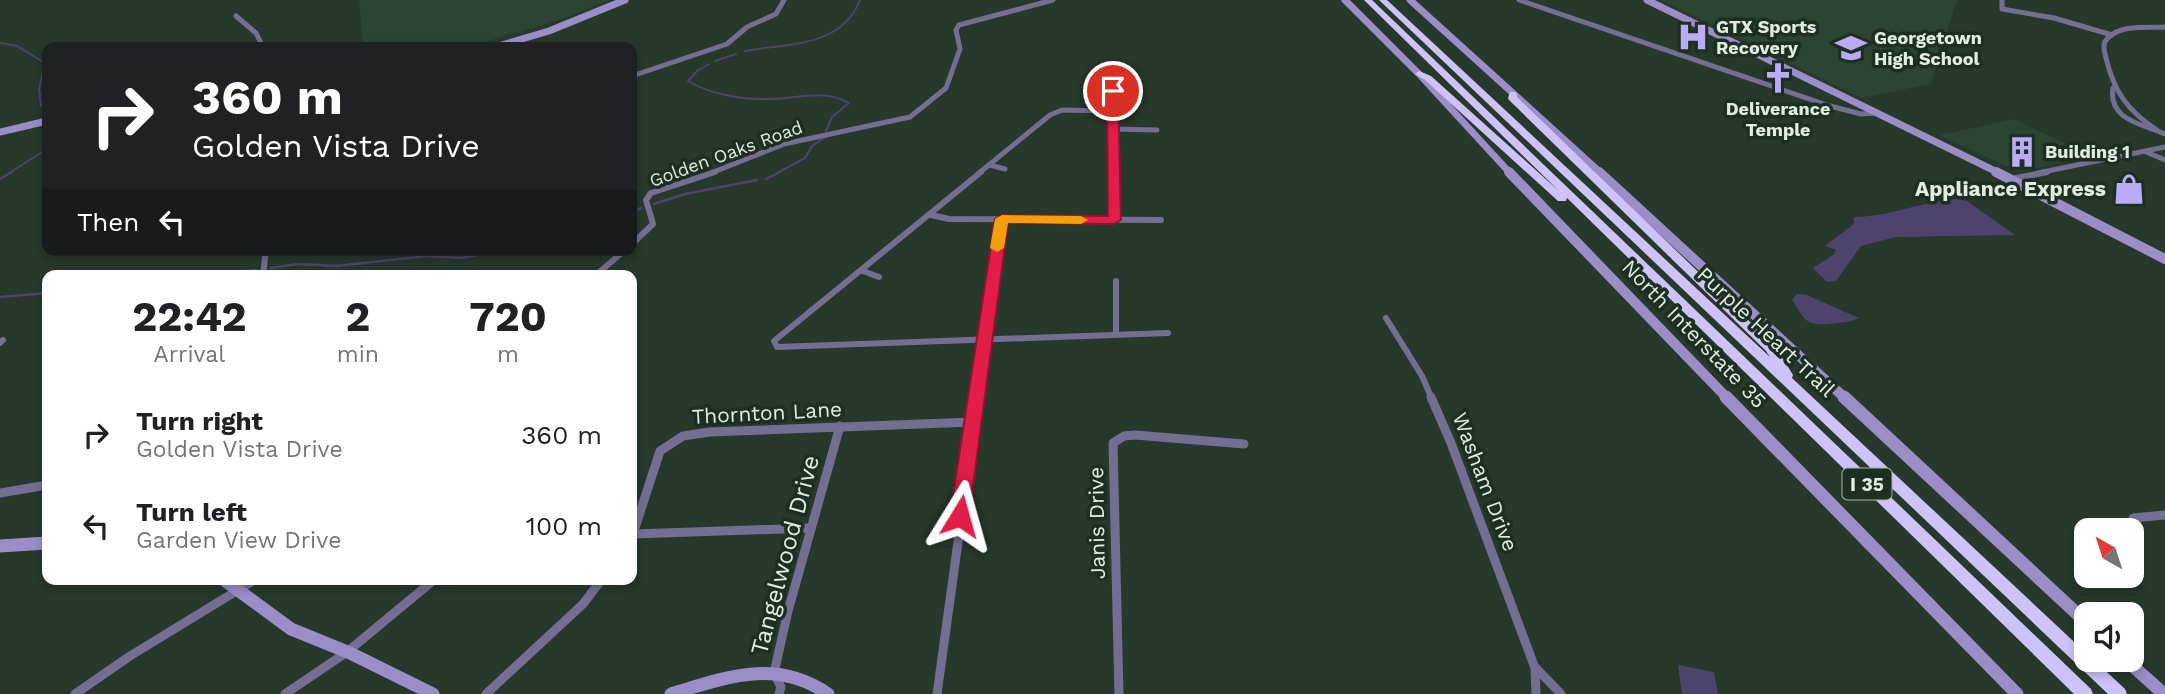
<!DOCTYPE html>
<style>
:root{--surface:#fff;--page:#f6f6f6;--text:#202124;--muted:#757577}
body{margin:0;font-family:"Work Sans",sans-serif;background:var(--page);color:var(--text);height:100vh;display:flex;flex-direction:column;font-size:26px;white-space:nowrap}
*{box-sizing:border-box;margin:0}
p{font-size:23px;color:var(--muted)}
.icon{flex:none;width:38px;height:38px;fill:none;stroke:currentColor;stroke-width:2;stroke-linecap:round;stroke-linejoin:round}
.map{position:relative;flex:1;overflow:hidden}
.drawer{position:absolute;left:42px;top:270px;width:595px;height:315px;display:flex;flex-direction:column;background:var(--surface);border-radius:14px;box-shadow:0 4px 10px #0003}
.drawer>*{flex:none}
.banner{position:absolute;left:42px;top:42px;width:595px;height:214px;border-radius:14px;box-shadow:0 4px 10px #0003;background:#202124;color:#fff;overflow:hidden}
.needle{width:46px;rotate:321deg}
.fabs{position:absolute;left:2074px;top:518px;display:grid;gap:14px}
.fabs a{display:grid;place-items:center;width:70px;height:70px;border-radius:14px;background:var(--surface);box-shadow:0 4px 10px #0003;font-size:35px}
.pin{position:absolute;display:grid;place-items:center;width:60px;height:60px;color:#fff;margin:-30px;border:4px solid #fff;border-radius:50%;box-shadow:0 2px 7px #0007}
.me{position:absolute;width:77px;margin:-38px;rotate:8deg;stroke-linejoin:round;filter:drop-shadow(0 0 5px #0008)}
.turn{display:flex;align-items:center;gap:24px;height:147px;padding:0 35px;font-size:32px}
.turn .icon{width:91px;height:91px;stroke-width:2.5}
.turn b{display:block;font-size:49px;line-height:60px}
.then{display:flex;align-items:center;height:66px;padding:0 35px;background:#0003;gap:14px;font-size:26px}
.eta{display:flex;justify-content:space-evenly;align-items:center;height:119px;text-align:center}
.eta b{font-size:42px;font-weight:700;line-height:49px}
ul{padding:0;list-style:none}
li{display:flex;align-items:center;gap:21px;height:91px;padding:0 35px}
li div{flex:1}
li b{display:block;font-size:26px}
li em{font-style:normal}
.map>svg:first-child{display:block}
.built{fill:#2c4532}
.water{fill:#4d436c}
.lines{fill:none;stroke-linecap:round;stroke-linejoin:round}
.stream-far1{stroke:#4d436c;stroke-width:2}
.stream{stroke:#4d436c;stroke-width:2.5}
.street-far2{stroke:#756e93;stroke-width:5}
.street-far1{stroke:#756e93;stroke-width:6}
.street{stroke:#756e93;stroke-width:9}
.secondary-far2{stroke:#9a8dc8;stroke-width:7}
.secondary-far1{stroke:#9a8dc8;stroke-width:10}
.secondary{stroke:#9a8dc8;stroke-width:13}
.highway{fill:#cec3f9;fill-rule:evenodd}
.route{fill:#e11d48;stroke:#92132f;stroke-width:2}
.slow{fill:#f59e0b}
.labels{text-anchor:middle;stroke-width:7;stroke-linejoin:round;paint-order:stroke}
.far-poi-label{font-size:18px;font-weight:bold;fill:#e1ede3;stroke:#1c2f21;text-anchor:start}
.far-street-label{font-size:18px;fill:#e1ede3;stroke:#1c2f21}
.shield{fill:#1c2f21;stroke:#a6b4a9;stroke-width:2}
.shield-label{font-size:19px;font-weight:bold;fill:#e1ede3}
.poi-label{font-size:21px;font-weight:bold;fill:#e1ede3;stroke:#1c2f21;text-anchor:end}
.street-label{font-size:21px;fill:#e1ede3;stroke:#1c2f21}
.near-street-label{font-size:24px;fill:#e1ede3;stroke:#1c2f21}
</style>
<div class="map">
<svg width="2165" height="694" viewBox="0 0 2165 694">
<rect width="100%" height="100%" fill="#26392b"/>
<g class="built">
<polygon points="359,0 608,0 568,17 469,47 363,47"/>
<polygon points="1661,0 1957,0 1931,84 1861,98"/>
<polygon points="2014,119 2090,156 2019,172 1939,135"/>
</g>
<g class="water">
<path d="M1955,199l12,2 48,34 -119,2 -35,9 -25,35 -9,1 -14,-14 20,-13 3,-5 -11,-4 29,-22v-7c34,0 67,-15 101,-18z"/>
<path d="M1797,294l10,1 52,23c-7,4 -15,4 -22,5 -29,4 -32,0 -45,-24z"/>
<polygon points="1678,665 1714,672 1718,694 1682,694"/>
</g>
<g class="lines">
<g class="stream-far1">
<polyline points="0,43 17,46 45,63 39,89 41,106"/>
<path d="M745,51c43,-8 96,-3 115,-51"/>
<polyline points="715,61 736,54"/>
<path d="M709,64l-12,7 -9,10c21,13 56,19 80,18 30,0 54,-11 81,4l-17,14 -6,14"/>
<polyline points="9,173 47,149"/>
<polyline points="777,173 805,158 812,146 824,138"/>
</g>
<g class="stream">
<polyline points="0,179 12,172"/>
<polyline points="766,179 780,172"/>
<polyline points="654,204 685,194 757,180"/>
<polyline points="632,212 641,208"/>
<polyline points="271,268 298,264 336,266 427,256 461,258 502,250"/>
<polyline points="210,275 256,270"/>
<polyline points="0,297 47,293"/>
</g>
<g class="street-far2">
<polyline points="1519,0 1830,106 1861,114 1878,113"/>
<polyline points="2002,0 2002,9 2054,18 2112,35"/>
<polyline points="236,16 256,33 263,47"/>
<polyline points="1113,71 1114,173"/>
<polyline points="632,76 727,44 747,27 776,14 784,0"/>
<path d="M2113,88c-5,32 29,36 52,46"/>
<polyline points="1113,129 1157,130"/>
<path d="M2157,130c-29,-19 -43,-38 -51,-72 -2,-8 -4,-15 2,-20 13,-14 40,-10 57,-11"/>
<polyline points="2146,152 2165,160"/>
<polyline points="990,165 1005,169"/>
<polyline points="711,173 784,144 910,117 946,88 960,49 956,30 959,25 1053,0"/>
<polyline points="979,173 1050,115 1062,110 1113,111"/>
<polyline points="2038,173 2165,147"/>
</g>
<g class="street-far1">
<polyline points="981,172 774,341 777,347 1168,333"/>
<polyline points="1114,172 1114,220"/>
<polyline points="2011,179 2047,172"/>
<polyline points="931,215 949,219 1161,220"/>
<polyline points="632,244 653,224 646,200 651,193 715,172"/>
<polyline points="863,271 879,277"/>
<polyline points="263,275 266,250"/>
<polyline points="596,275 625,250"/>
<polyline points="1116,281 1116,335"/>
<polyline points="1386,318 1422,376 1432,399"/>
<polyline points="0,343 3,340"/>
<polyline points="977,399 1002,219"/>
</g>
<g class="street">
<polyline points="1431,397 1451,443 1535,668 1536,694"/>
<polyline points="0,493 47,485"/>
<polyline points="2133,518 2165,515"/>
<polyline points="634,534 810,528"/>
<polyline points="632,537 660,451 683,436 710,432 973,422"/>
<polyline points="1536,668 1561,694"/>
<polyline points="75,694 130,656 256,579"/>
<polyline points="285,694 347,652 435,579"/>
<polyline points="486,694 583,604 602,579"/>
<polyline points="779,694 781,687 774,673 788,611 840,426"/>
<polyline points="937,694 978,397"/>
<polyline points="1119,694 1113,443 1124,436 1135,435 1244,444"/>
</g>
<g class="secondary-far2">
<polyline points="1345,0 1419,74 1510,173"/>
<polyline points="1410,0 1601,173"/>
<polyline points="1647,0 1999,173"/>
<polyline points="495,47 549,31 625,0"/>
<polyline points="0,132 47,121"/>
</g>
<g class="secondary-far1">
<polyline points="1509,172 1728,399"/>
<polyline points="1599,172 1846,399"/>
<polyline points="1996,172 2165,259"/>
</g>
<g class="secondary">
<polyline points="1726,397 2017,694"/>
<polyline points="1844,397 2086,622"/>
<polyline points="0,546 47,543"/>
<polyline points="223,579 291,629 350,653 433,694"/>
<polyline points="2126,660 2164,694"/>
<path d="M671,694c56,-17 105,-36 157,0"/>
</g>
<g class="highway">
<polygon points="1364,0 1372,0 2091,689 2093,694 2074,694 1567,198 1566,201 1558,201 1425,80 1415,74 1419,71 1431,76 1559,191"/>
<polygon points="1379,0 1387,0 1770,357 1766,351 1509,100 1508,98 1510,92 1516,92 1517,97 1775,346 1793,375 1792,378 2086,653 2086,660 2094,660 2125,689 2127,694 2108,694"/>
</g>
</g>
<polygon class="route" points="1113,87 1118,91 1121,220 1114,224 1008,223 969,516 967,520 953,520 950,516 995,219 1002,215 1108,216 1107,91"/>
<polygon class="slow" points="1002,215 1081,216 1088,220 1081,224 1008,223 1004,248 997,252 990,248 995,219"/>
<defs>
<symbol id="hospital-bare" viewBox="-9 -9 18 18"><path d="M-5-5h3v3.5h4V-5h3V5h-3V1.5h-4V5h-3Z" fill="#bbaaf6" stroke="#1c2f21" stroke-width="2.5" paint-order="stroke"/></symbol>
<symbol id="school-bare" viewBox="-9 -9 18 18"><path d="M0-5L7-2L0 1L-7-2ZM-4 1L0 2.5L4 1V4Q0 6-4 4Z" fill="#bbaaf6" stroke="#1c2f21" stroke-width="2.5" paint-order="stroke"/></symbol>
<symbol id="church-bare" viewBox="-9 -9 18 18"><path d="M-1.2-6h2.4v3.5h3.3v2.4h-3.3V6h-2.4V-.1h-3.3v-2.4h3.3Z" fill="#bbaaf6" stroke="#1c2f21" stroke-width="2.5" paint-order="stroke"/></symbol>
<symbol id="building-bare" viewBox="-9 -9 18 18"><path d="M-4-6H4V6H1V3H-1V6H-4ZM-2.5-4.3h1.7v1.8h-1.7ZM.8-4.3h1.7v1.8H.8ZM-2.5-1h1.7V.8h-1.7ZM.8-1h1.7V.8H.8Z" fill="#bbaaf6" stroke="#1c2f21" stroke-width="2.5" paint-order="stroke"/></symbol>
<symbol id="shop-bare" viewBox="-9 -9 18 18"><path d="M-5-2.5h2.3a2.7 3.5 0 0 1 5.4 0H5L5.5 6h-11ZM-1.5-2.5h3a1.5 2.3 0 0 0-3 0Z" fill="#bbaaf6" stroke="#1c2f21" stroke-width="2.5" paint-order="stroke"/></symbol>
</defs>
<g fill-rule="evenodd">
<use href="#hospital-bare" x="1671" y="15" width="44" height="44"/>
<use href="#school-bare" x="1829" y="26" width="44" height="44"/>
<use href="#church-bare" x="1756" y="56" width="44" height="44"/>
<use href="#building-bare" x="2000" y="130" width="44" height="44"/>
<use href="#shop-bare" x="2107" y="167" width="44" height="44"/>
</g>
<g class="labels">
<g class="far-poi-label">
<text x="1716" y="33">GTX Sports<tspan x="1716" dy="21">Recovery</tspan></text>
<text x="1874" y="44">Georgetown<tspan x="1874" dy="21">High School</tspan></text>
<text x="1778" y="115" text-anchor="middle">Deliverance<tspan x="1778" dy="21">Temple</tspan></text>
<text x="2045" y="158">Building 1</text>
</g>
<g class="far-street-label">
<text transform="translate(726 154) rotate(-20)" y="6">Golden Oaks Road</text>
</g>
<rect class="shield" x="1842.5" y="468.5" width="49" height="31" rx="5"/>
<g class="shield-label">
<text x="1867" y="491">I 35</text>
</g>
<g class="poi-label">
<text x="2106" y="196">Appliance Express</text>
</g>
<g class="street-label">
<text transform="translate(1766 332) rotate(43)" y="7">Purple Heart Trail</text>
<text transform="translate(1694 334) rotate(46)" y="7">North Interstate 35</text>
<text transform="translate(767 413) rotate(-3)" y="7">Thornton Lane</text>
<text transform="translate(1485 482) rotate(69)" y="7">Washam Drive</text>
<text transform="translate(1097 523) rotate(-91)" y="7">Janis Drive</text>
</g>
<g class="near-street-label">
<text transform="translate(785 555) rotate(-75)" y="8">Tangelwood Drive</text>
</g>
</g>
</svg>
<div class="fabs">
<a><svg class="needle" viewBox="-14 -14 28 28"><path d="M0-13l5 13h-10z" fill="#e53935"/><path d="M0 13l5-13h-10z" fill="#757577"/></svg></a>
<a><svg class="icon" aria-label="sound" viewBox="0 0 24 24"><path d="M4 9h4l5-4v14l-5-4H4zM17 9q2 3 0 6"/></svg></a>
</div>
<div class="pin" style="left:1113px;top:91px;background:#d93025"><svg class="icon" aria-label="arrive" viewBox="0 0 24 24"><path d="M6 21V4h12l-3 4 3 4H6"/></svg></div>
<svg class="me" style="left:960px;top:516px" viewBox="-20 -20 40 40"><path d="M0-17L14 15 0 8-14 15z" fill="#e11d48" stroke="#fff" stroke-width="4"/></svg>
<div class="banner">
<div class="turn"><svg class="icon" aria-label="right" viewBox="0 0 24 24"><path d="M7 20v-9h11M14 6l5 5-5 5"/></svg><div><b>360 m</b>Golden Vista Drive</div></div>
<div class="then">Then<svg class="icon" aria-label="left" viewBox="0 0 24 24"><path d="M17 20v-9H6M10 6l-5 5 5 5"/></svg></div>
</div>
<section class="drawer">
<div class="eta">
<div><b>22:42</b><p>Arrival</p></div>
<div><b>2</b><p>min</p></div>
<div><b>720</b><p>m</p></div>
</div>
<ul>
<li><svg class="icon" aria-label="right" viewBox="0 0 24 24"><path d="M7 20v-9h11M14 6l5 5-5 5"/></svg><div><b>Turn right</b><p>Golden Vista Drive</p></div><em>360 m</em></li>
<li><svg class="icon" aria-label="left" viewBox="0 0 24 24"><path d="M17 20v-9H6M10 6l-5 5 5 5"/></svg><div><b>Turn left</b><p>Garden View Drive</p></div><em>100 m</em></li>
</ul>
</section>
</div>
